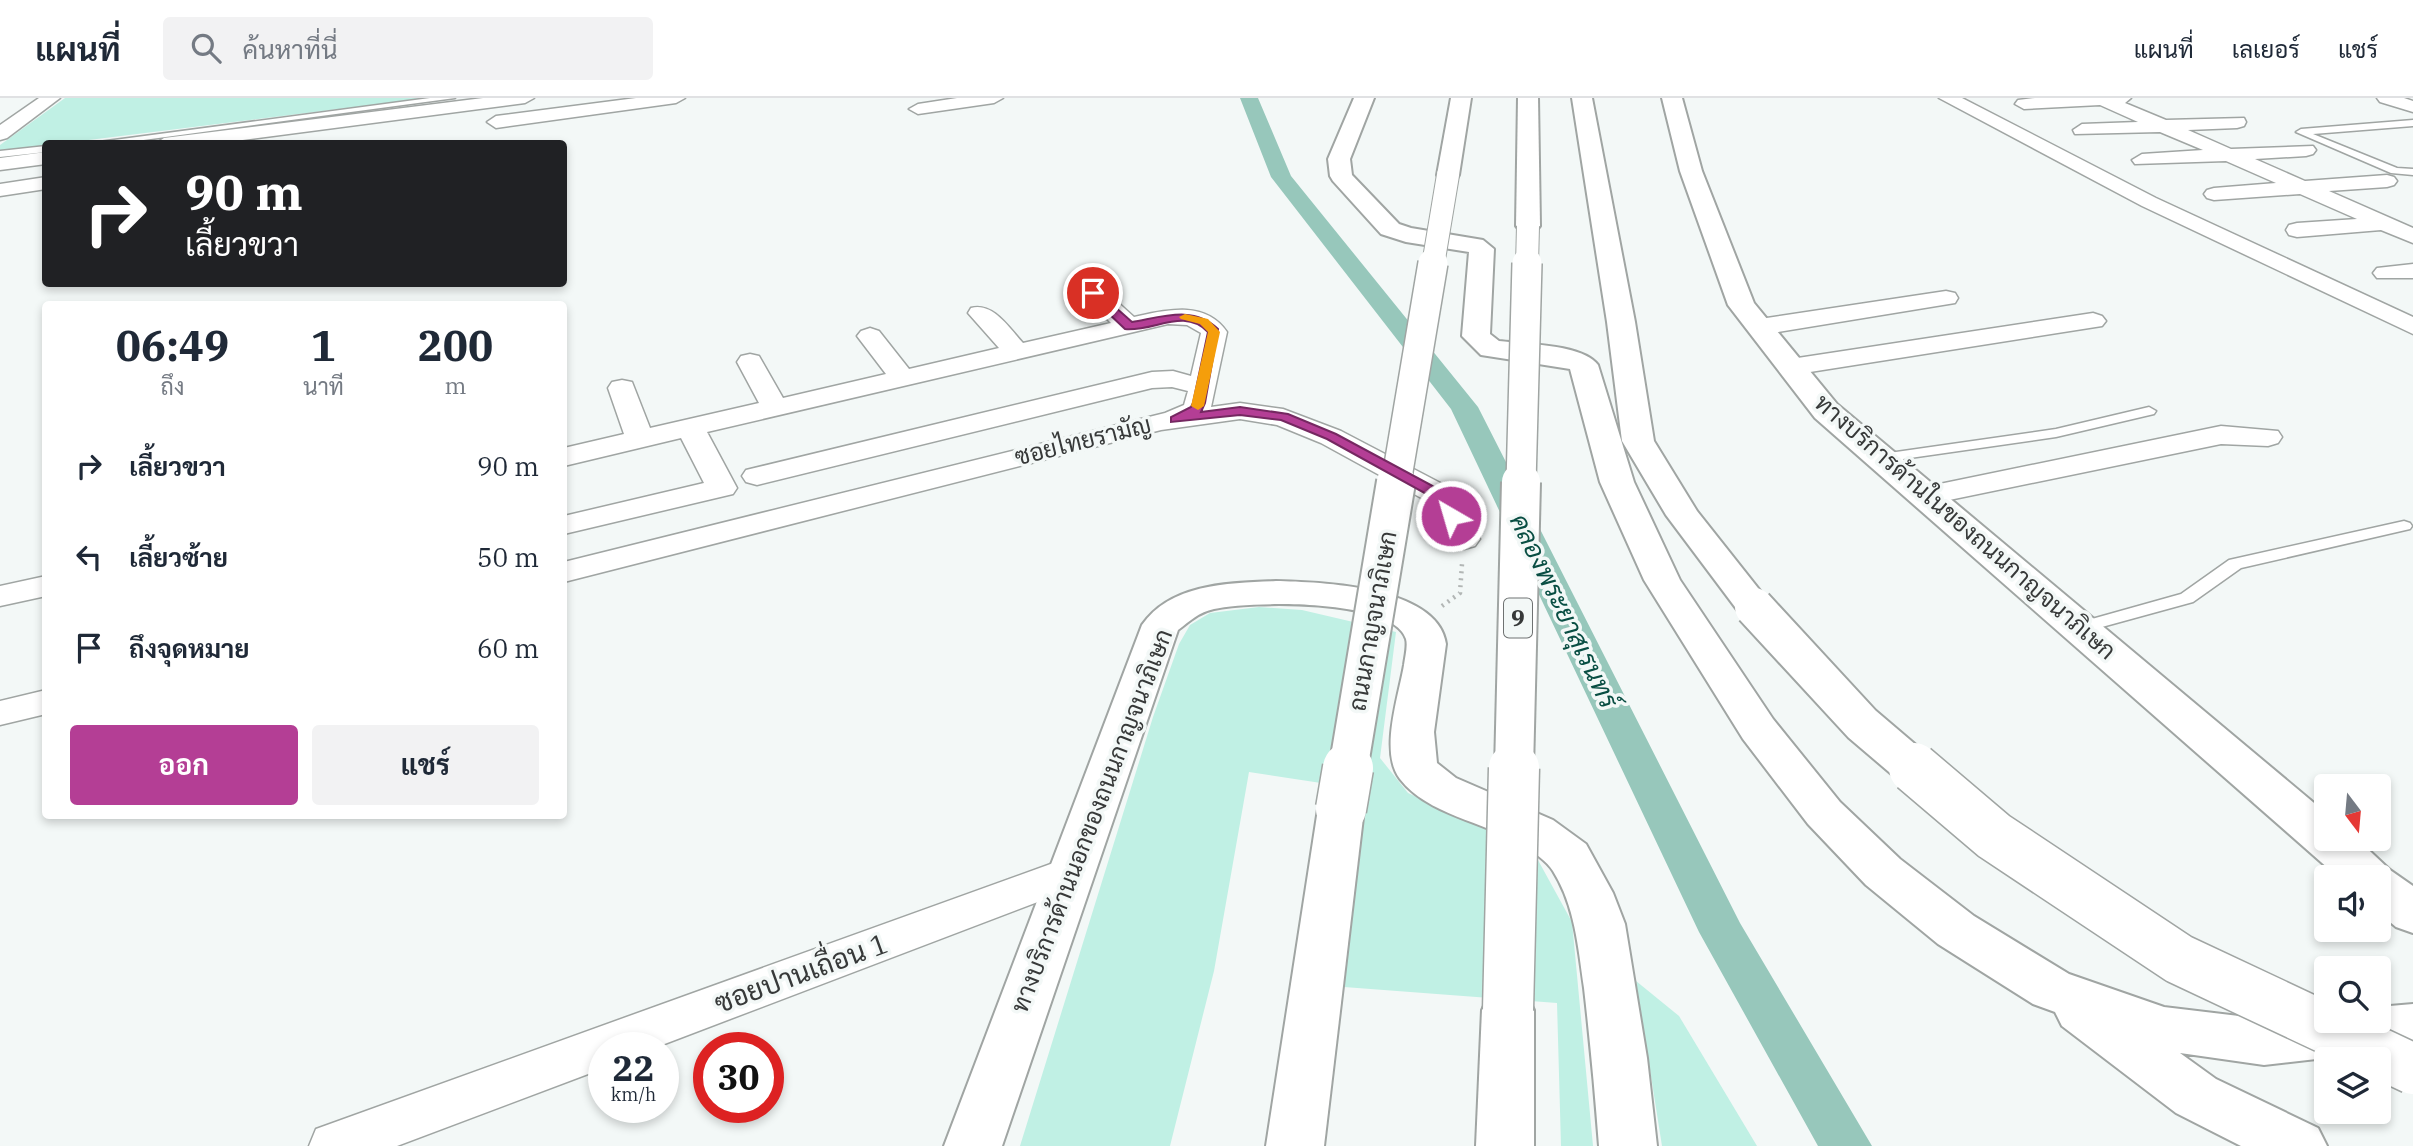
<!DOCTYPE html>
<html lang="th">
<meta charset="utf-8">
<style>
:root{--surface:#fff;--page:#f2f2f3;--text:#1f2937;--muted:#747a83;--line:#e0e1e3;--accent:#b43e95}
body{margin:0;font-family:"IBM Plex Serif",Sarabun,serif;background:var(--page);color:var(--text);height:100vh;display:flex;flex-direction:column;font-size:26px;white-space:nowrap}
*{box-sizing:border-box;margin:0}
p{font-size:23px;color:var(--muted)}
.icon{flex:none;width:38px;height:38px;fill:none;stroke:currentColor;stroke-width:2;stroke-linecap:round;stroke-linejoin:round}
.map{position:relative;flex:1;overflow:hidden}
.details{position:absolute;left:42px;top:203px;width:525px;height:518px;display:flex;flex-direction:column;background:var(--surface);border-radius:7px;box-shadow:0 4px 10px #0003}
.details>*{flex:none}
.banner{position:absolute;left:42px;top:42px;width:525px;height:147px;border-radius:7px;box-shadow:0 4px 10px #0003;background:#202124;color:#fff;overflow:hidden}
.needle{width:46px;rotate:164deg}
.tools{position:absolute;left:2314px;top:676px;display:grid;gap:14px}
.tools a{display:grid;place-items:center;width:77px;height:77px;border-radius:7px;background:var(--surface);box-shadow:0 4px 10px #0003;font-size:35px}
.speed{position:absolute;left:588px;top:934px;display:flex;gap:14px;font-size:35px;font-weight:700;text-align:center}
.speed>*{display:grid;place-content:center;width:91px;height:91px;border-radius:50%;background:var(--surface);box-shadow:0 4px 10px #0003;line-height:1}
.speed small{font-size:18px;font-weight:400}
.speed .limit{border:10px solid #d22;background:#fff;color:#111}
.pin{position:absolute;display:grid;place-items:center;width:60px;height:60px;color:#fff;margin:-30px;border:4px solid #fff;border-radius:50%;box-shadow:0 2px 7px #0007}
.me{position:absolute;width:77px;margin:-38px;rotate:322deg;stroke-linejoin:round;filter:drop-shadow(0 0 5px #0008)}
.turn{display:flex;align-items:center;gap:24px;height:147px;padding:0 28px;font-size:32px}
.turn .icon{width:91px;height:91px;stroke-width:2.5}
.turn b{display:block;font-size:49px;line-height:60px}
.eta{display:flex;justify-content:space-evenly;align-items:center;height:119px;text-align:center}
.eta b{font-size:42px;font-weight:700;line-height:49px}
.button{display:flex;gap:14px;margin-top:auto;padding:14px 28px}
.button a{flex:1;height:80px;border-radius:7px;background:var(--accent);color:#fff;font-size:28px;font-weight:700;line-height:80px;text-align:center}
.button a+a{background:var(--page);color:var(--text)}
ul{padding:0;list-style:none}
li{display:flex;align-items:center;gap:21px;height:91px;padding:0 28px}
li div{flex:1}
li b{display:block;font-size:26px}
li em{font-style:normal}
header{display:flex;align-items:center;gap:42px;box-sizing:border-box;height:98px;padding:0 35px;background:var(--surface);border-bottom:2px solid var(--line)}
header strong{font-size:33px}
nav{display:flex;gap:38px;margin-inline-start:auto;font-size:24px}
.search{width:490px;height:63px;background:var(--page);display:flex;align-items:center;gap:18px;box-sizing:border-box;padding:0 24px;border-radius:7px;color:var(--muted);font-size:26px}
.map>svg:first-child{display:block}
.green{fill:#c0f0e4}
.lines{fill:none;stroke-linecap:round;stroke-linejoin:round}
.canal{fill:#97c7bb;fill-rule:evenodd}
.lane-casing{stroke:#a0a5a3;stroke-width:3}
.street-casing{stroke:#a0a5a3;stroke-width:3}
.secondary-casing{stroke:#a0a5a3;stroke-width:4}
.highway-casing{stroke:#a0a5a3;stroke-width:4}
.path{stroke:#b2b6b5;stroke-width:4.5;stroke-dasharray:2 5;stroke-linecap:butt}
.lane{fill:#fff;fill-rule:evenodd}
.street{fill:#fff;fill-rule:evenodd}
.secondary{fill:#fff;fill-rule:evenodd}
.highway{fill:#fff;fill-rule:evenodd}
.highway-bridge-far3-casing{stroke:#a0a5a3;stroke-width:24;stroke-linecap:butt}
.highway-bridge-far2-casing{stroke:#a0a5a3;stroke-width:32;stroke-linecap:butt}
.highway-bridge-far1-casing{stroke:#a0a5a3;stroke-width:42;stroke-linecap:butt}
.highway-bridge-casing{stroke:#a0a5a3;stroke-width:53;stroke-linecap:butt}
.highway-bridge-far3{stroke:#fff;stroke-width:22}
.highway-bridge-far2{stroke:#fff;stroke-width:29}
.highway-bridge-far1{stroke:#fff;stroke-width:38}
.highway-bridge{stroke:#fff;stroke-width:50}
.route{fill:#b43e95;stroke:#752861;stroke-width:2}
.slow{fill:#f59e0b}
.labels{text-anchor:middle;stroke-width:7;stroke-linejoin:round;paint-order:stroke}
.shield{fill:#f3f8f7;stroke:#6f7272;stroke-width:2}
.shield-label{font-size:23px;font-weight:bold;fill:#373939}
.street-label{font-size:24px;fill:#373939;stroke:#f3f8f7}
.water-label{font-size:26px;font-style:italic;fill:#094e43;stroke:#f3f8f7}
.near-street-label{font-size:28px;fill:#373939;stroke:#f3f8f7}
</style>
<header>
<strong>แผนที่</strong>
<div class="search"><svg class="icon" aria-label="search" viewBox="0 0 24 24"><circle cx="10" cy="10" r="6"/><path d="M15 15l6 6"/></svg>ค้นหาที่นี่</div>
<nav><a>แผนที่</a><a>เลเยอร์</a><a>แชร์</a></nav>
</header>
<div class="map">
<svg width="2413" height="1048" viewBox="0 0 2413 1048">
<rect width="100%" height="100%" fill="#f3f8f7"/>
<g class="green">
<polygon points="65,0 428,0 0,53 0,47"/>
<polygon points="1259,509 1302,512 1396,534 1380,660 1408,695 1533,753 1572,824 1593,1048 1561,1048 1557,905 1344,889 1367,692 1249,674 1214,873 1170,1048 1020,1048 1153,619 1179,546 1190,527 1210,515"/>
<polygon points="1636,883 1679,918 1757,1048 1662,1048"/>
</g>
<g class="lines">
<polygon class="canal" points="1240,0 1258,0 1291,78 1478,309 1740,825 1872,1048 1818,1048 1699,834 1451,311 1271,79"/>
<defs>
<g id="lane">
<polygon points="430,0 455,0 114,46 84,46"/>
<polygon points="2413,22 2413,28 2313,36 2397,70 2413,71 2413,77 2391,75 2296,34 2301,31"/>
<polygon points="46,48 46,54 0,59 0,53"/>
<polygon points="2149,309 2156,313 2154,316 2056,339 1882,364 1875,360 1882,356 2056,331"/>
<polygon points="2404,423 2410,425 2412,428 2410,431 2241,470 2193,504 2080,535 2071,530 2074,526 2181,496 2229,462"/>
</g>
<g id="street">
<polygon points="39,0 60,0 7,40 0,42 0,27"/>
<polygon points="483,0 534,0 525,5 212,46 155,46 164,40"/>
<polygon points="636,0 685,0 676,5 496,30 487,24 496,18"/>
<polygon points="957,0 1003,0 994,5 918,16 909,11 918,6"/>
<polygon points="1939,0 1962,0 2156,100 2413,219 2413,236 2142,108"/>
<polygon points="2035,0 2131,0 2125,5 2166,22 2244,20 2246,24 2244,28 2237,30 2188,32 2231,51 2313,48 2316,52 2313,56 2306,58 2255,61 2305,83 2387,77 2394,79 2397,83 2394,87 2387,89 2329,93 2413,130 2413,145 2381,132 2297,139 2289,137 2286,132 2289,127 2297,125 2357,121 2300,96 2214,102 2207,100 2204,96 2207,92 2214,90 2276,85 2226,63 2135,66 2132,62 2142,56 2203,52 2160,34 2075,36 2073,32 2082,26 2138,24 2100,7 2024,11 2015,6 2018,2"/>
<polygon points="2377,0 2404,0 2413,3 2413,14 2380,4"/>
<polygon points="46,54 46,66 0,72 0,60"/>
<polygon points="46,79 46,91 0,98 0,86"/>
<polygon points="2413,166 2413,180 2377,180 2373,175 2377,170"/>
<path d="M1093,188l9,2 32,29c32,-7 71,-17 93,15l-16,75 29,-4 43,6 58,22 107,56 32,52 -5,7 -11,3 -11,-3 -28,-46 -104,-57 -44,-18 -37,-6 -79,11 -597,152v-20l601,-149 19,-8 4,-14 -16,-4 -20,1 -395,97 -11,-3 -4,-6 4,-6 406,-98 21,-1 18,5 10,-43 -14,-8 -19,-1 -461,108 30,56 -4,6 -169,40v-18l140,-33 -23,-45 -117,28v-18l60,-14 -16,-46 4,-6 10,-2 10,2 18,46 109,-25 -22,-41 4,-6 9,-2 9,2 24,42 103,-24 -29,-38 4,-5 9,-3 9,3 30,38 90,-21 -31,-35 3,-5c22,-6 38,20 52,35l88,-20 -30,-30 3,-5z"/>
<polygon points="1946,193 1955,195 1958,200 1955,205 1760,237 1751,234 1747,229 1751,224 1760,221"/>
<polygon points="2093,215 2102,218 2106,223 2102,228 1791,277 1782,275 1778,269 1782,263 1791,261"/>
<polygon points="2221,328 2278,333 2282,339 2278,345 2268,348 2221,346 1925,407 1914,405 1910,398 1914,391 1925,389"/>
<polygon points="46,478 46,498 0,508 0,488"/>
<polygon points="46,592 46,616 0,627 0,603"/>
<polygon points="1070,759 1085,764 1092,775 1085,786 654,950 604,950 604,970 397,1048 309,1048 316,1031"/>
</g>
<g id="secondary">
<path d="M1354,0h20l-24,61 2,16 47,49 12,4 72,12 11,9 -4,85 9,7c25,3 84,3 99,24l36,117 46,98 93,139 67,83 60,57 74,57 95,58 95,33 100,12 62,-6v7h52v-13l35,-3v44l-149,17 -84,-12 36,26 102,49 9,18h-86l-65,-33 -114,-87 -7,-14 -22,-8 -95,-60 -72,-59 -58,-61 -65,-85 -99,-159 -44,-98 -30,-113 -89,-14 -19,-19 7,-84 -63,-10 -25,-8 -48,-53 -3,-5 -2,-17z"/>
<polygon points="1662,0 1682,0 1702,73 1754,205 1837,306 2326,715 2326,740 2356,740 2390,772 2413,788 2413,835 2396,829 2378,814 2378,779 2338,779 1815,320 1728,207 1680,73"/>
<path d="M1276,483c44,1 162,5 170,63l-12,88 3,31 19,15 97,42 33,24 27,49 12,31 22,134 10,88h-58c-4,-53 -9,-106 -15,-158 -6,-41 -9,-82 -31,-117 -6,-10 -22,-21 -33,-27 -37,-23 -92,-29 -120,-65 -21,-27 -1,-84 4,-114 1,-8 4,-19 2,-26 -13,-41 -157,-38 -192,-30 -15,3 -24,12 -36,21l-176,516h-58l198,-521c29,-42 88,-42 134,-44z"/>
</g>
<g id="highway">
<polygon points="1451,0 1471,0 1459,77 1456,82 1440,82 1437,77"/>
<polygon points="1518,0 1538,0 1540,128 1536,133 1528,135 1520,133 1516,128"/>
<polygon points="1572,0 1592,0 1635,224 1654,343 1697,413 1773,509 1767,517 1754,520 1741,517 1666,417 1622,343 1607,224"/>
<polygon points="1341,695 1357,700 1364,711 1324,1048 1266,1048 1318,711 1325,700"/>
<polygon points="1508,890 1527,897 1534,912 1534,1048 1476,1048 1482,912 1489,897"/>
</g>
</defs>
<use href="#lane" class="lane-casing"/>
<use href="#street" class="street-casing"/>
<use href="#secondary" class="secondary-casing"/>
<use href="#highway" class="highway-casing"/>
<polyline class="path" points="1442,508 1460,495 1462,466"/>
<use href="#lane" class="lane"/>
<use href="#street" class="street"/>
<use href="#secondary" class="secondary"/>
<use href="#highway" class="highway"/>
<defs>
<g id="highway-bridge-far3">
<polyline points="1433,167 1448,77"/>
<polyline points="1527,167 1528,128"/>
</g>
<g id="highway-bridge-far2">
<polyline points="1396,385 1433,165"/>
<polyline points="1521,385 1527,165"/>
</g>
<g id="highway-bridge-far1">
<polyline points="1754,509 1862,626 1916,672"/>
<polyline points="1348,672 1396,384"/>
<polyline points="1514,672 1521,384"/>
</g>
<g id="highway-bridge">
<polyline points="1914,670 1994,738 2179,861 2413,971"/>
<polyline points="1341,711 1348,670"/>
<polyline points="1508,912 1514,670"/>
</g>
</defs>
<use href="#highway-bridge-far3" class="highway-bridge-far3-casing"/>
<use href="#highway-bridge-far2" class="highway-bridge-far2-casing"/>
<use href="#highway-bridge-far1" class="highway-bridge-far1-casing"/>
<use href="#highway-bridge" class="highway-bridge-casing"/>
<use href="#highway-bridge-far3" class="highway-bridge-far3"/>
<use href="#highway-bridge-far2" class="highway-bridge-far2"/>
<use href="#highway-bridge-far1" class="highway-bridge-far1"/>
<use href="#highway-bridge" class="highway-bridge"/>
</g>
<path class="route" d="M1089,193h8l35,31c30,-5 62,-17 86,7l-13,74 -4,9 39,-5 48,7 48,20 106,57 16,25 -7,5 -5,-2 -14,-22 -105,-58 -46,-19 -41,-5 -69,7v-5l20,-10 2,-4 15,-71c-24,-25 -54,0 -83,-3l-36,-34z"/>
<polygon class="slow" points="1185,216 1208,221 1220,234 1204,308 1198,312 1191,308 1208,234 1200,226 1181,221 1179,219"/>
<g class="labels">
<rect class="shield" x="1504" y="500.5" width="28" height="39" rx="5"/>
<g class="shield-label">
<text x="1518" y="528">9</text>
</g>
<g class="street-label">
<text transform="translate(1083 343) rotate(-14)" y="8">ซอยไทยรามัญ</text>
<text transform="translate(1965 429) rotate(41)" y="8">ทางบริการด้านในของถนนกาญจนาภิเษก</text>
<text transform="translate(1373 523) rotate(-80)" y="8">ถนนกาญจนาภิเษก</text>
<text transform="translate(1092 723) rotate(-69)" y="8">ทางบริการด้านนอกของถนนกาญจนาภิเษก</text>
</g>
<g class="water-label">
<text transform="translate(1564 513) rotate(64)" y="9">คลองพระยาสุเรนทร์</text>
</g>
<g class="near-street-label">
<text transform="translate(801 875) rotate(-20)" y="10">ซอยปานเถื่อน 1</text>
</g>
</g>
</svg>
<div class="tools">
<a><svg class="needle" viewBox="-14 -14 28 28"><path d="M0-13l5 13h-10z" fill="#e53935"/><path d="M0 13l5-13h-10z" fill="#747a83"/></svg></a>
<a><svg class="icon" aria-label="sound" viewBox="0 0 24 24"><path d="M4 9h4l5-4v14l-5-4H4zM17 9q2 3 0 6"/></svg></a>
<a><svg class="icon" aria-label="search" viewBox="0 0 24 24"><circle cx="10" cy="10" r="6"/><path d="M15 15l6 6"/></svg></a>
<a><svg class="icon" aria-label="layers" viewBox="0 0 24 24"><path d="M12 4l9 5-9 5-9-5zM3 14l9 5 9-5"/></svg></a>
</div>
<div class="speed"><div>22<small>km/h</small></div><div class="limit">30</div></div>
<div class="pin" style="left:1093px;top:195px;background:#d93025"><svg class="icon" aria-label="arrive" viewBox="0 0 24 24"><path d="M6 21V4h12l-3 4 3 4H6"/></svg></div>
<svg class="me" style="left:1451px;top:418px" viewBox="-20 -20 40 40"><circle r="17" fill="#b43e95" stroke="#fff" stroke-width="3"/><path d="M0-11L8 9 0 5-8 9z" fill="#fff"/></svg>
<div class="banner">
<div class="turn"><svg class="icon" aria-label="right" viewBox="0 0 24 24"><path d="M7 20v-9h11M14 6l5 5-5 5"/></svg><div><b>90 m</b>เลี้ยวขวา</div></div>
</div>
<section class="details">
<div class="eta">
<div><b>06:49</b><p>ถึง</p></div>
<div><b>1</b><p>นาที</p></div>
<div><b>200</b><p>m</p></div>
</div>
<ul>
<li><svg class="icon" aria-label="right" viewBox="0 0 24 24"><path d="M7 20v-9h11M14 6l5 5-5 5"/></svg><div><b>เลี้ยวขวา</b></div><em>90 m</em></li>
<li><svg class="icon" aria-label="left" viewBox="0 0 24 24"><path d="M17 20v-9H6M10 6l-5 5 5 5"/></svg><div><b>เลี้ยวซ้าย</b></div><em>50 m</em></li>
<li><svg class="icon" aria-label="arrive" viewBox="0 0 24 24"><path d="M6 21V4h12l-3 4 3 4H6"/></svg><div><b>ถึงจุดหมาย</b></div><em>60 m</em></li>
</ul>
<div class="button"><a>ออก</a><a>แชร์</a></div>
</section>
</div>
